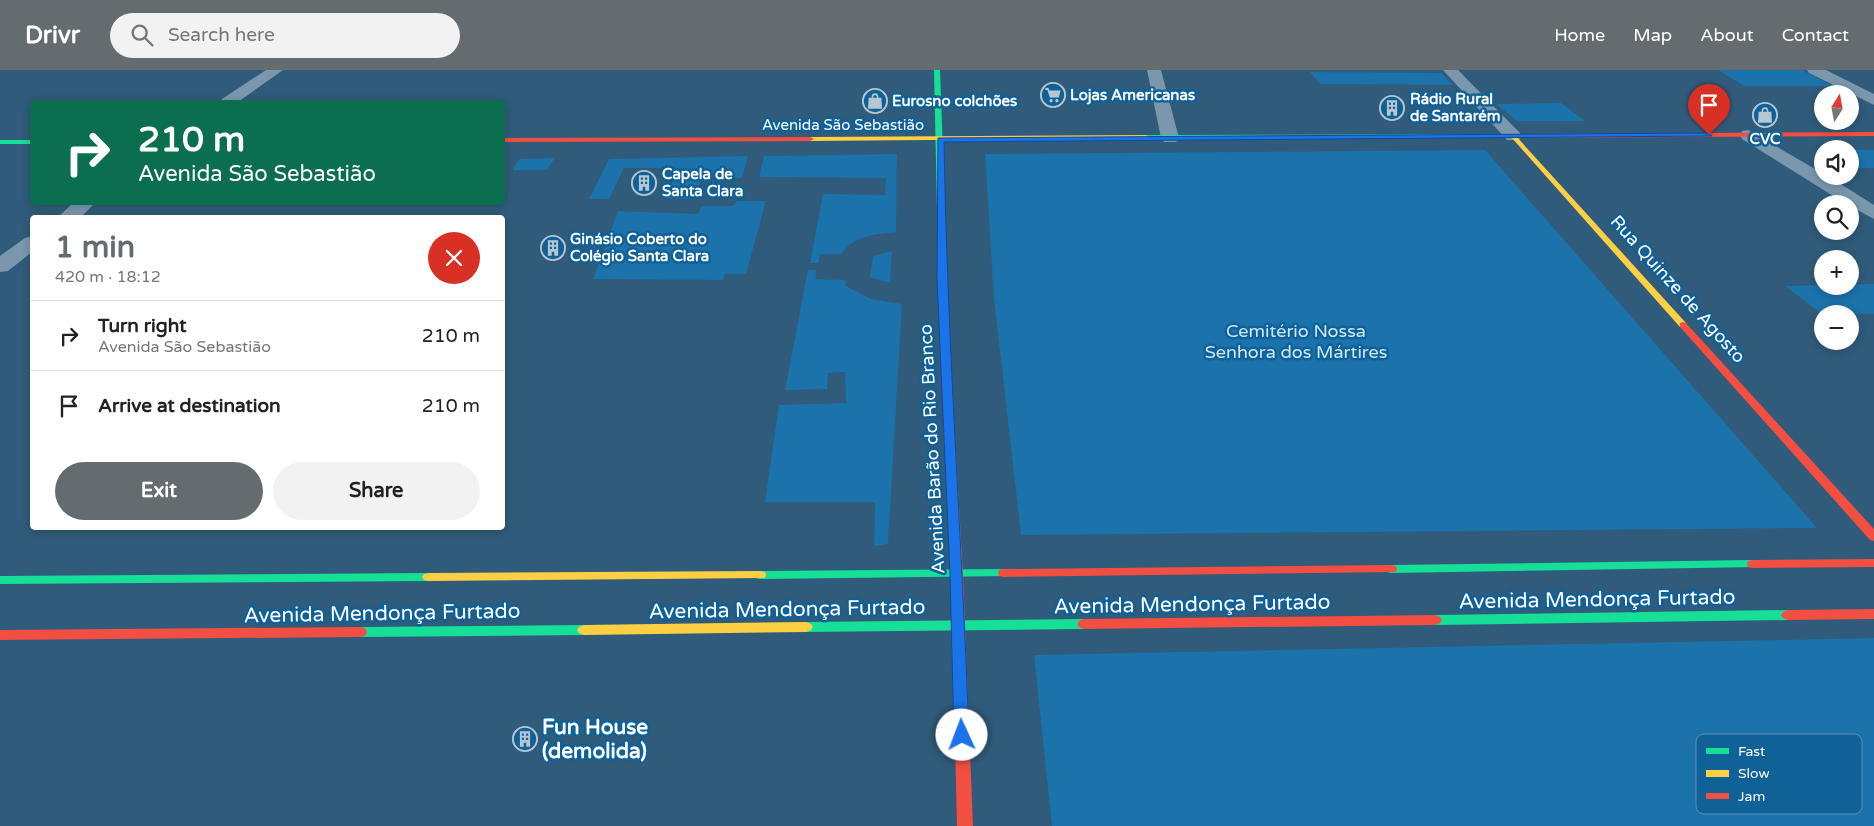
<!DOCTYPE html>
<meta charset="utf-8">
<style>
:root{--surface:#fff;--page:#f2f2f2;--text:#222;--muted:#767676;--line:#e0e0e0;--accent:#656c70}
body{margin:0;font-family:"Varela Round",sans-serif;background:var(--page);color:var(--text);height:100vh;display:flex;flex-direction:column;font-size:19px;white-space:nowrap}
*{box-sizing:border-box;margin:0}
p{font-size:16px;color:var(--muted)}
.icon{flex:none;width:28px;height:28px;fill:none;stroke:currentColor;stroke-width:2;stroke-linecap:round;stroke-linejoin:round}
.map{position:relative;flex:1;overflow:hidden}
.sheet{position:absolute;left:30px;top:145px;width:475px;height:315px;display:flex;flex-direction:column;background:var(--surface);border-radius:5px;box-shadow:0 2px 8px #0003}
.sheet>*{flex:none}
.hud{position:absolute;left:30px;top:30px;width:475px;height:105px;border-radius:5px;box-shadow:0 2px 8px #0003;background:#0b6e4f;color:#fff;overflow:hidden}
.needle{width:32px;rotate:11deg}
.fabs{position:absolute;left:1814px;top:15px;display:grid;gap:10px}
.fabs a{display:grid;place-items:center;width:45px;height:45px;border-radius:50%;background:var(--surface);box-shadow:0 2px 8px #0003;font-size:25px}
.pin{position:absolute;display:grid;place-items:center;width:42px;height:42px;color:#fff;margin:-51px -21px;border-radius:50% 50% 50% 0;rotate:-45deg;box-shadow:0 0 5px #0007}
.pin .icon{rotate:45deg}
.me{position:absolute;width:55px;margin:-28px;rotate:358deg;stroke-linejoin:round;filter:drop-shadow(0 0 4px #0008)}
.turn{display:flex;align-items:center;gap:18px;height:105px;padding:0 25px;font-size:22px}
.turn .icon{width:65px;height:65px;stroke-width:2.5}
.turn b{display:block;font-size:35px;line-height:42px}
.round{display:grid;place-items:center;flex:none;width:52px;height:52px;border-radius:26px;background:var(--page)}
.overview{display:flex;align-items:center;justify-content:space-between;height:85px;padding:0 25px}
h1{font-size:30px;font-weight:800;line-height:38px;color:var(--accent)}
.button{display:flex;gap:10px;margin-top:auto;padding:10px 25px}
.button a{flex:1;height:58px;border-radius:30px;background:var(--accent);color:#fff;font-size:20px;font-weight:800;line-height:58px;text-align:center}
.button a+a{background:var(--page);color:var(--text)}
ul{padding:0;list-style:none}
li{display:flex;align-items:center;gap:15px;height:70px;padding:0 25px;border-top:1px solid var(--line)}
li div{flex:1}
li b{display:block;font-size:19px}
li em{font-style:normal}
header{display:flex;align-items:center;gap:30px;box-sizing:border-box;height:70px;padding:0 25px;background:var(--accent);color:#fff}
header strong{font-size:24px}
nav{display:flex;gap:28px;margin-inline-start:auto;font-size:18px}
.search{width:350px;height:45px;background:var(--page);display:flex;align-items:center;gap:12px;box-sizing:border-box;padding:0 18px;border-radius:28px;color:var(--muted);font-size:19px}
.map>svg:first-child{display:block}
.green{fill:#1c72ab}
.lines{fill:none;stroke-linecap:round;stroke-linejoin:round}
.street{fill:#7a97ad;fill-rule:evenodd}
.fast{fill:#16e098;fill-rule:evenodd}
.slow{fill:#ffcf43;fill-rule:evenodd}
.jam{fill:#f24e42;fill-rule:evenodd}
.route{fill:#1a73e8;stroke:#114b97}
.labels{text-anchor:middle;stroke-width:5;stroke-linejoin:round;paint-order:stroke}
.far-poi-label{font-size:15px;font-weight:bold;fill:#fff;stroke:#116199;text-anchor:start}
.far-street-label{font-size:15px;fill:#fff;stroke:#116199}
.street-label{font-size:18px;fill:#fff;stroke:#116199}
.park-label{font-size:18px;fill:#cbeafe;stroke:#116199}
.near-street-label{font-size:21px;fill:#fff;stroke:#116199}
.near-poi-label{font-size:21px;font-weight:bold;fill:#fff;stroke:#116199;text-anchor:start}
.key{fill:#116199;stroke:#5890b8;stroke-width:1}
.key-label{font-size:14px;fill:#fff}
</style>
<header>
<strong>Drivr</strong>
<div class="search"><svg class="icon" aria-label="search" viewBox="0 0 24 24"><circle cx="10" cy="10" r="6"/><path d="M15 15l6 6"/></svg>Search here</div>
<nav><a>Home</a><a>Map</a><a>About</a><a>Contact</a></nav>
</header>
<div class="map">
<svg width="1874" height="756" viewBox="0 0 1874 756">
<rect width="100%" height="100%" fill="#305b7a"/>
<g class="green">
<polygon points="1718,0 1802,0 1833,16 1744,16"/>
<polygon points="1310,2 1441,3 1453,15 1320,14"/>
<polygon points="1561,33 1585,51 1517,51 1496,34"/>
<polygon points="1485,80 1817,458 1021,465 994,228 985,84"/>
<rect x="1850" y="80" width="24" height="18"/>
<path d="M897,84l-1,78c-21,2 -42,4 -55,22h-21l-2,9h-8l13,-69 62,1 1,-17 -127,-1 5,-21z"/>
<polygon points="748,86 742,108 702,108 692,129 665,129 678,98 624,98 609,129 589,129 609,89"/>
<polygon points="555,88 547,100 512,100 520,89"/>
<polygon points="737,131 766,131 746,204 725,204 723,210 593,209 618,141 698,144 701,136 734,136"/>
<polygon points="892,181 890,213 870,207 873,186"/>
<polygon points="808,200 816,200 815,209 845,210 846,216 871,229 902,234 888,474 874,476 875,432 765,432 779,335 846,333 845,302 828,303 827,319 785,320"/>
<polygon points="1874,214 1874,244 1822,244 1785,216"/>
<polygon points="1874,568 1874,756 1052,756 1034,585"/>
</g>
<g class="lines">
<g class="street">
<polygon points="266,0 283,0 238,32 220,32 222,29"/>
<polygon points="1147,0 1161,0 1179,68 1176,72 1164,72 1161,68"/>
<polygon points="1443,0 1458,0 1519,62 1522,66 1519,70 1507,70"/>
<polygon points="1807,0 1826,0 1874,24 1874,35 1809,3"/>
<polygon points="1748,60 1822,103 1822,106 1828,106 1874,135 1874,149 1850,136 1850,134 1846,134 1742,69 1740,65 1742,61"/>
<polygon points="74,132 96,132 80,148 57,148"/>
<polygon points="32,166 32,182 8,201 0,202 0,186 25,168"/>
</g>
<g class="fast">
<polygon points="934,0 940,0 950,279 945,282 940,279"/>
<polygon points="1506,64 1509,66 1508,67 1146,69 1143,67 1146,65"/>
<rect x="0" y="70" width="32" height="4"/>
<polygon points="1753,490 1758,491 1759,494 1758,497 1391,503 1386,502 1385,499 1386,496 1391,495"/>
<polygon points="1004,499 1009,500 1010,503 1009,506 760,509 755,508 754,505 755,502 760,501"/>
<polygon points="429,503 434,504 436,507 434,510 429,511 0,514 0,506"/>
<polygon points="1788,540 1793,542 1795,545 1793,548 1788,550 1435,555 1430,553 1428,550 1430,547 1435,545"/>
<polygon points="1084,549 1089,551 1091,554 1089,557 1084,559 806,562 801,560 799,557 801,554 806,552"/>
<polygon points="584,555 589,557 591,560 589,563 584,565 360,567 355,566 353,562 355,558 360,557"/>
</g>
<g class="slow">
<polygon points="1146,65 1148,66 1148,68 810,71 806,69 810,67"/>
<polygon points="1511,65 1515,65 1686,253 1686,257 1680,257 1511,67"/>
<polygon points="760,501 765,502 766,505 765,508 429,511 424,510 422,507 424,504 429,503"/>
<polygon points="806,552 811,554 813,557 811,560 806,562 584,565 579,563 577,560 579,557 584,555"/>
</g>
<g class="jam">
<polygon points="1874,62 1874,66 1506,68 1503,66 1506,64"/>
<polygon points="502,68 810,67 814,69 810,71 502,72"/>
<polygon points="1683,252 1686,253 1874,459 1874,471 1870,470 1680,257 1680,253"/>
<polygon points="945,276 950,279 963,504 973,756 957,756 951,504 940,279"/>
<polygon points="1874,489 1874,497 1753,498 1748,497 1747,494 1748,491 1753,490"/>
<polygon points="1391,495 1396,496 1397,499 1396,502 1004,507 999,506 998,503 999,500 1004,499"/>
<polygon points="1874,539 1874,549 1788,550 1783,548 1781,545 1783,542 1788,540"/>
<polygon points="1435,545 1440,547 1442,550 1440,553 1435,555 1084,559 1079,557 1077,554 1079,551 1084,549"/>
<polygon points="360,557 365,558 367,562 365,566 360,567 0,570 0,560"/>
</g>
</g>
<path class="route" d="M1709,63l3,3 -768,6c3,198 18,395 25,593l-2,4 -5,2 -6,-2 -2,-4 -4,-161 -13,-295 1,-141z"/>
<defs>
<symbol id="supermarket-ring" viewBox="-11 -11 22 22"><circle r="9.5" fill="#116199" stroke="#b7c6d0" stroke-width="1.5"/><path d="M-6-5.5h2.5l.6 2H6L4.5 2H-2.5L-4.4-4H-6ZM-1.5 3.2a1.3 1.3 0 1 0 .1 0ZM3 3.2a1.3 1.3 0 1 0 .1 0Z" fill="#b7c6d0"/></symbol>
<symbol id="shop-ring" viewBox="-11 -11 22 22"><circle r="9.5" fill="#116199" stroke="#b7c6d0" stroke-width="1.5"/><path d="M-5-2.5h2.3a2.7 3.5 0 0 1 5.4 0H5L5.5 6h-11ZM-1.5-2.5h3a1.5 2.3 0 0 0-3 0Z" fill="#b7c6d0"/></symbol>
<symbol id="building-ring" viewBox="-11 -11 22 22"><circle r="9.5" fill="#116199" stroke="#b7c6d0" stroke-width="1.5"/><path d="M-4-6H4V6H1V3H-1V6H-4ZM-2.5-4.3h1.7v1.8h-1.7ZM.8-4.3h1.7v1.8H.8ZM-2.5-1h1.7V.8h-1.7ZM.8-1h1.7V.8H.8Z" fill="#b7c6d0"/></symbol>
</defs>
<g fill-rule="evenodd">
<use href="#supermarket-ring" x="1039" y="11" width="28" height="28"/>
<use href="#shop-ring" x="861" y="17" width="28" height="28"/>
<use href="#building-ring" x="1378" y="24" width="28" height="28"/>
<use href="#shop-ring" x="1751" y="31" width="28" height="28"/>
<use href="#building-ring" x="630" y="99" width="28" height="28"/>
<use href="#building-ring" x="539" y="164" width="28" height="28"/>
<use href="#building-ring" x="511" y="655" width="28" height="28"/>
</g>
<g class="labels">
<g class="far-poi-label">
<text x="1070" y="30">Lojas Americanas</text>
<text x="1410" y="34">Rádio Rural<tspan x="1410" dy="17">de Santarém</tspan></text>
<text x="892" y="36">Eurosno colchões</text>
<text x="1765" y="74" text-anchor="middle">CVC</text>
<text x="662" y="109">Capela de<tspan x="662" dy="17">Santa Clara</tspan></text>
<text x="570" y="174">Ginásio Coberto do<tspan x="570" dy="17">Colégio Santa Clara</tspan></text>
</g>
<g class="far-street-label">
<text x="843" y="60">Avenida São Sebastião</text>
</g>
<g class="street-label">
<text transform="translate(1678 219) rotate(48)" y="6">Rua Quinze de Agosto</text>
<text transform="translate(932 379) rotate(-93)" y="6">Avenida Barão do Rio Branco</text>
</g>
<g class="park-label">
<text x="1296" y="267">Cemitério Nossa<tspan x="1296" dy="21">Senhora dos Mártires</tspan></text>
</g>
<g class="near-street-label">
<text transform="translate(1597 529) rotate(-1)" y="7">Avenida Mendonça Furtado</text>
<text transform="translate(1192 534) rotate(-1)" y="7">Avenida Mendonça Furtado</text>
<text transform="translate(787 539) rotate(-1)" y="7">Avenida Mendonça Furtado</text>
<text transform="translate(382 543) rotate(-1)" y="7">Avenida Mendonça Furtado</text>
</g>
<g class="near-poi-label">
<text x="542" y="664">Fun House<tspan x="542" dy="24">(demolida)</tspan></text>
</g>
</g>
<rect x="1696" y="664" width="166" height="80" rx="8" class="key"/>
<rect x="1706" y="678" width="23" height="6" fill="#16e098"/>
<rect x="1706" y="700" width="23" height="7" fill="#ffcf43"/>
<rect x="1706" y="723" width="23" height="6" fill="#f24e42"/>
<g class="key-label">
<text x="1738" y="686">Fast</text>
<text x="1738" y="708">Slow</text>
<text x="1738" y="731">Jam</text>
</g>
</svg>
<div class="fabs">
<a><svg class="needle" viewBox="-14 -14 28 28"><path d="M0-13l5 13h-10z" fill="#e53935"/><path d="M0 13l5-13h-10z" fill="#767676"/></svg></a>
<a><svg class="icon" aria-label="sound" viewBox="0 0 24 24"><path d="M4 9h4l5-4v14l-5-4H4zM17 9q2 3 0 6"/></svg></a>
<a><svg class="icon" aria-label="search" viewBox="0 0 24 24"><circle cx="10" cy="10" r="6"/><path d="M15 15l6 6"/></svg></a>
<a>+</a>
<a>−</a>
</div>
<div class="pin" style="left:1709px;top:65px;background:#d93025"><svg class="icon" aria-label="arrive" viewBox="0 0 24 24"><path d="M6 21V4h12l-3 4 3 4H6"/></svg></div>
<svg class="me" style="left:962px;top:665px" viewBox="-20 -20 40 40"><circle r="19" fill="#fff"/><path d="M0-13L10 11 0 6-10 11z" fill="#1a73e8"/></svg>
<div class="hud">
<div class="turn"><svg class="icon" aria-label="right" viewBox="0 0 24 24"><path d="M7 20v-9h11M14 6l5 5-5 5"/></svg><div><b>210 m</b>Avenida São Sebastião</div></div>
</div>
<section class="sheet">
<div class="overview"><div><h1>1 min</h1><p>420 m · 18:12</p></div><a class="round" style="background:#d93025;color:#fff"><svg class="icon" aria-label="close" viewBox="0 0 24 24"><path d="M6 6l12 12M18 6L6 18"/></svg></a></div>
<ul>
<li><svg class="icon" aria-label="right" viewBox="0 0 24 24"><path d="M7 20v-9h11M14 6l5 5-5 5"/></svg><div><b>Turn right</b><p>Avenida São Sebastião</p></div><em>210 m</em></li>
<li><svg class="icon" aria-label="arrive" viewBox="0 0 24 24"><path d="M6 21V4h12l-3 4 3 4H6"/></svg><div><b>Arrive at destination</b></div><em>210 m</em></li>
</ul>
<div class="button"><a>Exit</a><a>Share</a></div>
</section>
</div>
